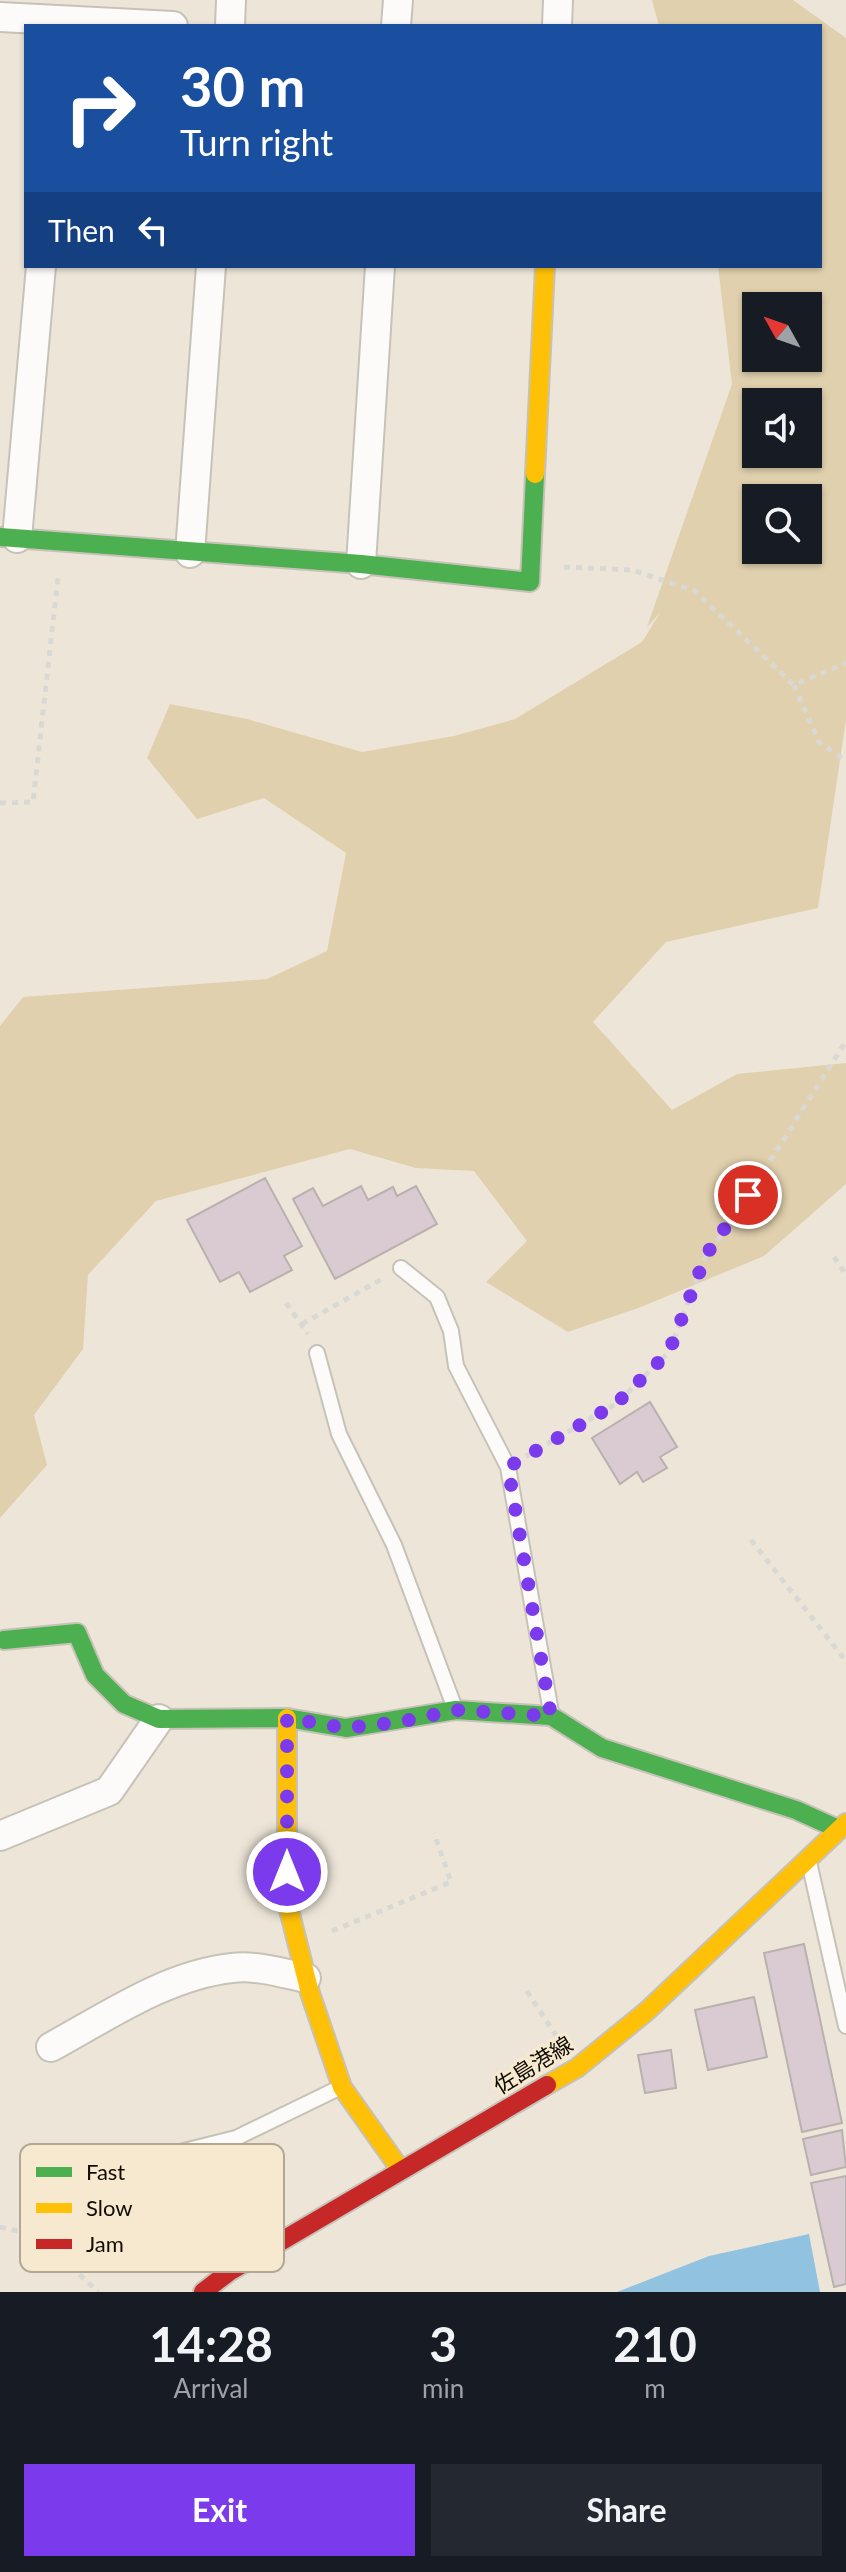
<!DOCTYPE html>
<meta charset="utf-8">
<style>
:root{--surface:#171b24;--page:#242831;--text:#f1f3f6;--muted:#9ea1a6;--accent:#7c3aed}
body{margin:0;font-family:Lato,"Noto Sans JP",sans-serif;background:var(--page);color:var(--text);height:100vh;display:flex;flex-direction:column;font-size:30px;white-space:nowrap}
*{box-sizing:border-box;margin:0}
p{font-size:26px;color:var(--muted)}
.icon{flex:none;width:44px;height:44px;fill:none;stroke:currentColor;stroke-width:2;stroke-linecap:round;stroke-linejoin:round}
.map{position:relative;height:2292px;overflow:hidden}
.side{display:flex;flex-direction:column;background:var(--surface);flex:1}
.side>*{flex:none}
.guide{position:absolute;left:24px;top:24px;width:798px;height:244px;border-radius:0px;box-shadow:0 2px 6px #0004;background:#1a4fa0;color:#fff;overflow:hidden}
.needle{width:52px;rotate:310deg}
.buttons{position:absolute;left:742px;top:292px;display:grid;gap:16px}
.buttons a{display:grid;place-items:center;width:80px;height:80px;border-radius:0px;background:var(--surface);box-shadow:0 2px 6px #0004;font-size:40px}
.pin{position:absolute;display:grid;place-items:center;width:68px;height:68px;color:#fff;margin:-34px;border:4px solid #fff;border-radius:50%;box-shadow:0 2px 8px #0007}
.me{position:absolute;width:88px;margin:-44px;rotate:0deg;stroke-linejoin:round;filter:drop-shadow(0 0 6px #0008)}
.turn{display:flex;align-items:center;gap:28px;height:168px;padding:0 24px;font-size:36px}
.turn .icon{width:104px;height:104px;stroke-width:2.5}
.turn b{display:block;font-size:56px;line-height:68px}
.then{display:flex;align-items:center;height:76px;padding:0 24px;background:#0003;gap:16px;font-size:30px}
.eta{display:flex;justify-content:space-evenly;align-items:center;height:136px;text-align:center}
.eta b{font-size:48px;font-weight:700;line-height:56px}
.primary-button{display:flex;gap:16px;margin-top:auto;padding:16px 24px}
.primary-button a{flex:1;height:92px;border-radius:0px;background:var(--accent);color:#fff;font-size:32px;font-weight:700;line-height:92px;text-align:center}
.primary-button a+a{background:var(--page);color:var(--text)}
.map>svg:first-child{display:block}
.green{fill:#e1d0ad;fill-rule:evenodd}
.water{fill:#91c2e0}
.building{fill:#d9cbd1;stroke:#b8b1ae;stroke-width:2}
.lines{fill:none;stroke-linecap:round;stroke-linejoin:round}
.lane-casing{stroke:#c7c2b8;stroke-width:18}
.street-casing{stroke:#c7c2b8;stroke-width:32}
.fast-casing{stroke:#c7c2b8;stroke-width:22}
.slow-casing{stroke:#c7c2b8;stroke-width:22}
.jam-casing{stroke:#c7c2b8;stroke-width:22}
.path{stroke:#d9d8d3;stroke-width:5;stroke-dasharray:6 6;stroke-linecap:butt}
.lane{stroke:#fcfbf9;stroke-width:14}
.street{stroke:#fcfbf9;stroke-width:28}
.fast{stroke:#4caf50;stroke-width:18}
.slow{stroke:#ffc107;stroke-width:18}
.jam{stroke:#c62828;stroke-width:18}
.route{stroke:#7c3aed;stroke-width:14;stroke-dasharray:0 25.2}
.labels{text-anchor:middle;stroke-width:6;stroke-linejoin:round;paint-order:stroke}
.street-label{font-size:22px;fill:#110d05;stroke:#f6e9cf}
.key{fill:#f6e9cf;stroke:#b1a792;stroke-width:2}
.key-label{font-size:22px;fill:#110d05}
</style>
<div class="map">
<svg width="846" height="2292" viewBox="0 0 846 2292">
<rect width="100%" height="100%" fill="#ede6d8"/>
<path class="green" d="M652,0h141l53,38v682l-28,188 -152,34 -73,80 79,88 65,-36 109,-11v121l-82,72 -123,51 -73,25 -82,-50 41,-41 -53,-70 -58,-3 -66,-19 -194,52 -68,74 -5,74 -49,66 13,50 -47,53v-492l23,-29 244,-18 60,-28 19,-98 -82,-55 -67,21 -50,-61 23,-54 77,15 115,33 92,-16 61,-17 127,-77 18,-29 -13,14 85,-243 -14,-118h102v-240h-161zM756,306h52v52h-52zM756,402h52v52h-52zM756,498h52v52h-52z"/>
<polygon class="water" points="809,2234 820,2292 617,2292 709,2256"/>
<g class="building">
<polygon points="265,1178 302,1246 284,1256 292,1270 250,1292 239,1272 220,1282 187,1220"/>
<polygon points="361,1186 368,1200 393,1187 397,1196 416,1186 437,1224 335,1279 293,1199 313,1188 323,1206"/>
<polygon points="650,1402 677,1447 660,1457 667,1468 643,1482 637,1472 620,1484 592,1438"/>
<polygon points="804,1944 842,2123 802,2132 764,1953"/>
<polygon points="754,1997 767,2057 708,2070 695,2010"/>
<polygon points="671,2050 676,2088 645,2093 638,2055"/>
<polygon points="842,2130 846,2167 811,2175 803,2139"/>
<polygon points="846,2176 846,2284 834,2287 811,2183"/>
</g>
<g class="lines">
<defs>
<g id="lane">
<polyline points="401,1268 437,1297 451,1331 456,1366 508,1467 551,1712"/>
<polyline points="317,1353 339,1434 394,1545 454,1706"/>
<polyline points="809,1862 846,2026"/>
<polyline points="135,2172 172,2154 236,2138 341,2087"/>
</g>
<g id="street">
<polyline points="0,17 173,26"/>
<polyline points="230,26 231,0"/>
<polyline points="396,26 398,0"/>
<polyline points="557,26 558,0"/>
<polyline points="17,538 41,266"/>
<polyline points="190,553 211,266"/>
<polyline points="361,564 380,266"/>
<polyline points="0,1836 109,1791 159,1719"/>
<path d="M51,2047c57,-31 116,-72 181,-79 25,-3 50,5 74,10"/>
</g>
<g id="fast">
<polyline points="0,537 361,564 530,582 535,474"/>
<polyline points="4,1640 77,1633 95,1675 124,1704 159,1719 287,1718 346,1728 456,1710 551,1716 602,1748 796,1810 838,1829"/>
</g>
<g id="slow">
<polyline points="535,474 545,266"/>
<polyline points="287,1718 287,1902 310,1993 342,2087 400,2169"/>
<polyline points="547,2085 577,2068 647,2011 846,1823"/>
</g>
<polyline id="jam" points="203,2292 229,2272 547,2085"/>
</defs>
<use href="#lane" class="lane-casing"/>
<use href="#street" class="street-casing"/>
<use href="#fast" class="fast-casing"/>
<use href="#slow" class="slow-casing"/>
<use href="#jam" class="jam-casing"/>
<g class="path">
<polyline points="564,567 632,570 695,591 794,685 846,663"/>
<polyline points="794,685 819,742 846,761"/>
<polyline points="0,803 33,802 58,577"/>
<polyline points="834,1257 846,1275"/>
<polyline points="286,1303 308,1334"/>
<polyline points="302,1324 382,1279"/>
<polyline points="526,1456 616,1404 669,1352 706,1255 732,1221 846,1041"/>
<polyline points="751,1540 846,1661"/>
<polyline points="332,1931 451,1882 434,1833"/>
<polyline points="527,1991 557,2037"/>
<polyline points="0,2227 39,2236 98,2292"/>
</g>
<use href="#lane" class="lane"/>
<use href="#street" class="street"/>
<use href="#fast" class="fast"/>
<use href="#slow" class="slow"/>
<use href="#jam" class="jam"/>
</g>
<g class="lines">
<polyline class="route" points="287,1872 287,1718 346,1728 400,1722 456,1710 551,1716 508,1467 616,1404 669,1352 706,1255 748,1195"/>
</g>
<g class="labels">
<g class="street-label">
<text transform="translate(533 2065) rotate(-32)" y="8">佐島港線</text>
</g>
</g>
<rect x="20" y="2144" width="264" height="128" rx="12" class="key"/>
<rect x="36" y="2167" width="36" height="10" fill="#4caf50"/>
<rect x="36" y="2203" width="36" height="10" fill="#ffc107"/>
<rect x="36" y="2239" width="36" height="10" fill="#c62828"/>
<g class="key-label">
<text x="86" y="2180">Fast</text>
<text x="86" y="2216">Slow</text>
<text x="86" y="2252">Jam</text>
</g>
</svg>
<div class="buttons">
<a><svg class="needle" viewBox="-14 -14 28 28"><path d="M0-13l5 13h-10z" fill="#e53935"/><path d="M0 13l5-13h-10z" fill="#9ea1a6"/></svg></a>
<a><svg class="icon" aria-label="sound" viewBox="0 0 24 24"><path d="M4 9h4l5-4v14l-5-4H4zM17 9q2 3 0 6"/></svg></a>
<a><svg class="icon" aria-label="search" viewBox="0 0 24 24"><circle cx="10" cy="10" r="6"/><path d="M15 15l6 6"/></svg></a>
</div>
<div class="pin" style="left:748px;top:1195px;background:#d93025"><svg class="icon" aria-label="arrive" viewBox="0 0 24 24"><path d="M6 21V4h12l-3 4 3 4H6"/></svg></div>
<svg class="me" style="left:287px;top:1872px" viewBox="-20 -20 40 40"><circle r="17" fill="#7c3aed" stroke="#fff" stroke-width="3"/><path d="M0-11L8 9 0 5-8 9z" fill="#fff"/></svg>
<div class="guide">
<div class="turn"><svg class="icon" aria-label="right" viewBox="0 0 24 24"><path d="M7 20v-9h11M14 6l5 5-5 5"/></svg><div><b>30 m</b>Turn right</div></div>
<div class="then">Then<svg class="icon" aria-label="left" viewBox="0 0 24 24"><path d="M17 20v-9H6M10 6l-5 5 5 5"/></svg></div>
</div>
</div>
<section class="side">
<div class="eta">
<div><b>14:28</b><p>Arrival</p></div>
<div><b>3</b><p>min</p></div>
<div><b>210</b><p>m</p></div>
</div>
<div class="primary-button"><a>Exit</a><a>Share</a></div>
</section>
